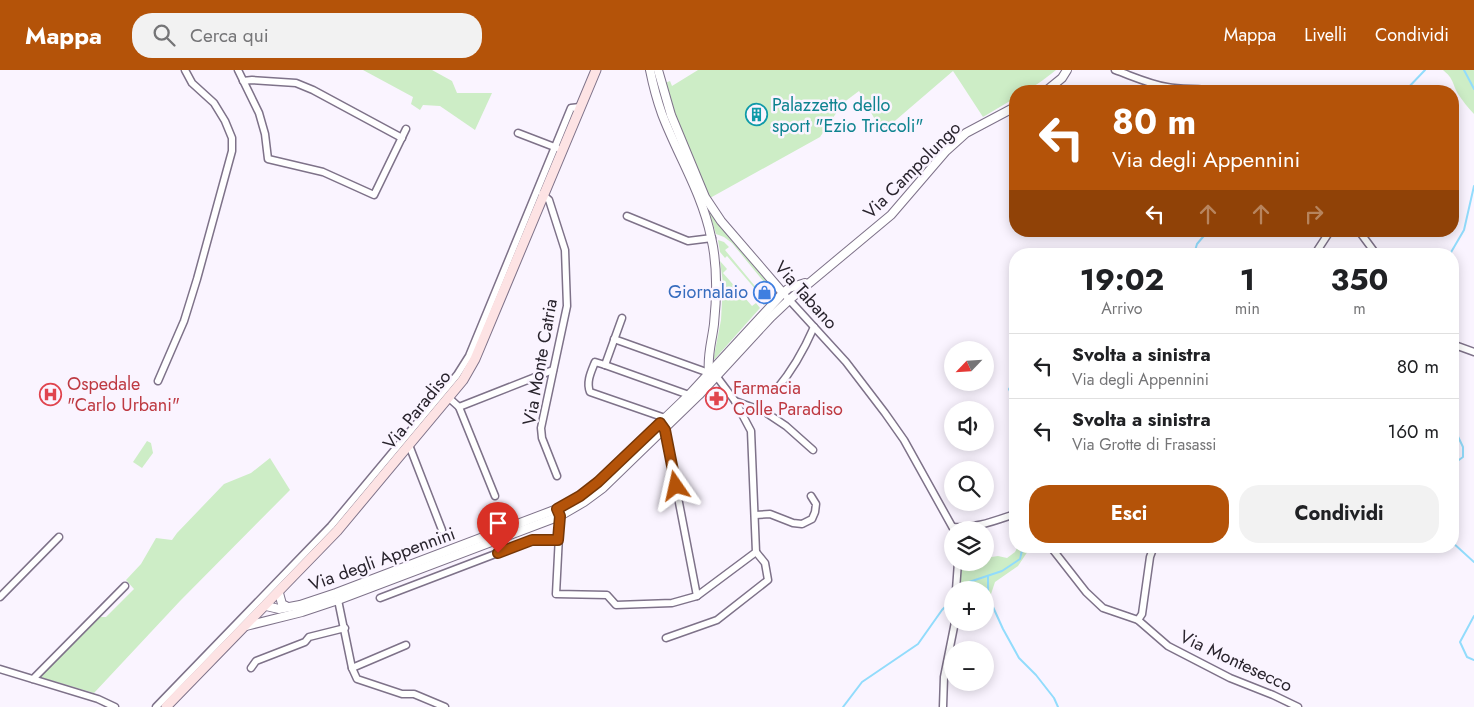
<!DOCTYPE html>
<html lang="it">
<meta charset="utf-8">
<style>
:root{--surface:#fff;--page:#f2f2f2;--text:#202124;--muted:#757577;--line:#e0e0e0;--accent:#b45309}
body{margin:0;font-family:Jost,sans-serif;background:var(--page);color:var(--text);height:100vh;display:flex;flex-direction:column;font-size:19px;white-space:nowrap}
*{box-sizing:border-box;margin:0}
p{font-size:16px;color:var(--muted)}
.icon{flex:none;width:28px;height:28px;fill:none;stroke:currentColor;stroke-width:2;stroke-linecap:round;stroke-linejoin:round}
.map{position:relative;flex:1;overflow:hidden}
.sheet{position:absolute;left:1009px;top:178px;width:450px;height:305px;display:flex;flex-direction:column;background:var(--surface);border-radius:20px;box-shadow:0 2px 12px #0003}
.sheet>*{flex:none}
.guide{position:absolute;left:1009px;top:15px;width:450px;height:152px;border-radius:20px;box-shadow:0 2px 12px #0003;background:#b45309;color:#fff;overflow:hidden}
.needle{width:32px;rotate:245deg}
.fabs{position:absolute;left:944px;top:271px;display:grid;gap:10px}
.fabs a{display:grid;place-items:center;width:50px;height:50px;border-radius:50%;background:var(--surface);box-shadow:0 2px 12px #0003;font-size:25px}
.pin{position:absolute;display:grid;place-items:center;width:42px;height:42px;color:#fff;margin:-51px -21px;border-radius:50% 50% 50% 0;rotate:-45deg;box-shadow:0 0 5px #0007}
.pin .icon{rotate:45deg}
.me{position:absolute;width:55px;margin:-28px;rotate:349deg;stroke-linejoin:round;filter:drop-shadow(0 0 4px #0008)}
.turn{display:flex;align-items:center;gap:18px;height:105px;padding:0 20px;font-size:22px}
.turn .icon{width:65px;height:65px;stroke-width:2.5}
.turn b{display:block;font-size:35px;line-height:42px}
.lanes{display:flex;align-items:center;height:48px;padding:0 20px;background:#0003;justify-content:center;gap:25px;direction:ltr}
.lanes .off{opacity:.35}
.eta{display:flex;justify-content:space-evenly;align-items:center;height:85px;text-align:center}
.eta b{font-size:30px;font-weight:700;line-height:35px}
.cta{display:flex;gap:10px;margin-top:auto;padding:10px 20px}
.cta a{flex:1;height:58px;border-radius:20px;background:var(--accent);color:#fff;font-size:20px;font-weight:700;line-height:58px;text-align:center}
.cta a+a{background:var(--page);color:var(--text)}
ul{padding:0;list-style:none}
li{display:flex;align-items:center;gap:15px;height:65px;padding:0 20px;border-top:1px solid var(--line)}
li div{flex:1}
li b{display:block;font-size:19px}
li em{font-style:normal}
header{display:flex;align-items:center;gap:30px;box-sizing:border-box;height:70px;padding:0 25px;background:var(--accent);color:#fff}
header strong{font-size:24px}
nav{display:flex;gap:28px;margin-inline-start:auto;font-size:18px}
.search{width:350px;height:45px;background:var(--page);display:flex;align-items:center;gap:12px;box-sizing:border-box;padding:0 18px;border-radius:20px;color:var(--muted);font-size:19px}
.map>svg:first-child{display:block}
.green{fill:#cdedc6}
.lines{fill:none;stroke-linecap:round;stroke-linejoin:round}
.stream{stroke:#92dcfc;stroke-width:2}
.minor-casing{stroke:#7e7289;stroke-width:9}
.tertiary-casing{stroke:#7e7289;stroke-width:10}
.secondary-casing{stroke:#7e7289;stroke-width:11}
.minor{stroke:#fff;stroke-width:6}
.tertiary{stroke:#fff;stroke-width:8}
.secondary{stroke:#fde3e4;stroke-width:9}
.route-casing{stroke:#753606;stroke-width:12}
.route{stroke:#b45309;stroke-width:9}
.labels{text-anchor:middle;stroke-width:5;stroke-linejoin:round;paint-order:stroke}
.culture-label{font-size:18px;fill:#0d838f;stroke:#faf4ff;text-anchor:start}
.street-label{font-size:18px;fill:#29242d;stroke:#faf4ff}
.shop-label{font-size:18px;fill:#366cbe;stroke:#faf4ff;text-anchor:end}
.health-label{font-size:18px;fill:#be3a42;stroke:#faf4ff;text-anchor:start}
</style>
<header>
<strong>Mappa</strong>
<div class="search"><svg class="icon" aria-label="search" viewBox="0 0 24 24"><circle cx="10" cy="10" r="6"/><path d="M15 15l6 6"/></svg>Cerca qui</div>
<nav><a>Mappa</a><a>Livelli</a><a>Condividi</a></nav>
</header>
<div class="map">
<svg width="1474" height="637" viewBox="0 0 1474 637">
<rect width="100%" height="100%" fill="#faf4ff"/>
<g class="green">
<polygon points="363,0 432,0 452,11 457,23 492,23 475,60 440,36 423,35 420,40 411,34 413,27"/>
<path d="M698,0h358c-13,10 -24,21 -41,21v7l-32,19 -30,-46 -71,61 -23,-41 -16,12 -23,34 -110,61 -30,-68 -15,-47 5,-2 2,5z"/>
<path d="M1443,0h31v44c-6,-6 -11,-13 -16,-20 -6,-11 -4,-15 -15,-24z"/>
<polygon points="708,138 717,152 776,221 773,223 732,173 724,167 716,164"/>
<polygon points="718,170 724,172 729,177 725,180 759,221 763,218 771,226 764,235 759,230 762,227 727,186 725,188 720,182"/>
<polygon points="720,191 727,199 723,203 752,236 756,233 760,238 713,291 721,250 723,213"/>
<polygon points="147,371 151,373 153,383 142,398 133,392"/>
<polygon points="270,388 290,420 180,531 94,623 40,607 99,547 106,547 134,519 126,510 141,494 156,468 172,470 177,463 224,414 251,403"/>
<path d="M1018,476h9l1,5 -10,15 -23,16 -4,12 -5,2 -1,-6h-4l-1,-2 -4,2h-19l2,-21c8,-2 18,-6 26,-7v-4l13,-2 9,2 8,-6z"/>
</g>
<g class="lines">
<g class="stream">
<polyline points="1464,0 1474,19"/>
<polyline points="1405,21 1425,0"/>
<polyline points="1194,184 1197,174 1208,161"/>
<polyline points="1450,184 1464,160 1474,116"/>
<polyline points="1015,310 1009,319 1013,328 1015,328"/>
<polyline points="1452,354 1463,377 1463,387 1452,395"/>
<polyline points="1013,443 1013,426 1015,414"/>
<polyline points="1452,472 1474,492"/>
<polyline points="988,506 988,526 1003,559 1019,588 1036,605 1054,628 1058,637"/>
<polyline points="963,520 969,512 1002,501 1020,489 1023,476"/>
<polyline points="1474,546 1460,572 1467,587 1474,590"/>
<polyline points="843,637 862,612 918,574 942,540 952,530"/>
</g>
<defs>
<g id="minor">
<polyline points="238,0 259,43 265,64 268,89 323,102 374,125 406,59"/>
<path d="M1115,0c17,6 34,14 52,17 16,3 32,1 47,4"/>
<polyline points="243,11 252,10 296,13 313,20 402,68"/>
<polyline points="518,63 557,78"/>
<polyline points="542,124 549,130 565,180 567,236 541,358 542,368 557,406"/>
<polyline points="627,146 688,171 712,168"/>
<polyline points="1359,161 1376,184"/>
<polyline points="1315,184 1330,161"/>
<polyline points="783,223 846,292 885,343 904,370 954,460"/>
<path d="M622,248l-17,47 -10,-3c-4,10 -9,20 -5,30l75,26"/>
<polyline points="614,269 709,303"/>
<polyline points="1452,274 1474,282"/>
<polyline points="605,295 689,325"/>
<polyline points="717,307 735,331 765,342 786,356 813,380"/>
<polyline points="158,311 184,251 197,209 232,81 232,68 225,51 214,33 192,13 185,0"/>
<path d="M776,320c16,-19 28,-40 38,-63"/>
<polyline points="449,328 459,337 553,300"/>
<polyline points="459,337 495,426"/>
<polyline points="662,356 665,360 697,526"/>
<polyline points="409,375 442,460"/>
<polyline points="557,439 560,446 556,524 607,525 616,535 672,533 697,526 756,482 751,361 735,331"/>
<polyline points="755,445 770,444 793,453 802,454 812,449 815,442 816,434 811,426"/>
<path d="M953,457c21,2 41,-6 62,-13"/>
<polyline points="1050,476 1086,522 1103,538 1138,550 1168,576 1230,608 1273,625 1298,637"/>
<polyline points="956,520 958,492"/>
<polyline points="0,527 59,467"/>
<polyline points="380,528 532,470 558,470"/>
<polyline points="338,530 352,598 357,609 402,624 414,624 445,637"/>
<polyline points="1138,550 1142,544 1150,487 1154,476"/>
<polyline points="666,568 717,550 768,510 765,493 756,482"/>
<polyline points="251,598 256,591 305,572 309,567 345,558"/>
<polyline points="352,598 406,575"/>
<polyline points="0,599 98,629 115,637"/>
<polyline points="33,609 125,516"/>
<polyline points="156,637 331,456 457,305 469,286 571,38 580,37"/>
<polyline points="943,637 944,607 955,552"/>
</g>
<g id="tertiary">
<path d="M650,0c3,15 7,30 12,44 16,42 40,79 49,123 7,29 6,58 3,87 -2,17 -7,31 -5,49l3,1"/>
<polyline points="658,0 671,45 705,127 721,151 783,223"/>
<polyline points="1046,21 1062,8 1067,0"/>
<polyline points="279,523 282,534 288,537"/>
<polyline points="266,536 279,539 300,535 336,523 557,439 580,426 598,412 665,348 689,325 783,223 789,218 805,213"/>
<polyline points="246,556 302,542 338,530 560,446 584,432 603,418 699,325 771,247 789,230 891,145 946,81 966,63 1015,37"/>
</g>
<polyline id="secondary" points="166,637 337,461 463,310 475,289 596,0"/>
</defs>
<use href="#minor" class="minor-casing"/>
<use href="#tertiary" class="tertiary-casing"/>
<use href="#secondary" class="secondary-casing"/>
<use href="#minor" class="minor"/>
<use href="#tertiary" class="tertiary"/>
<use href="#secondary" class="secondary"/>
</g>
<g class="lines">
<defs>
<polyline id="route" points="498,483 532,470 558,470 560,446 557,439 580,426 598,412 660,353 665,360 676,416"/>
</defs>
<use href="#route" class="route-casing"/>
<use href="#route" class="route"/>
</g>
<defs>
<symbol id="building-ring" viewBox="-11 -11 22 22"><circle r="9.5" fill="#faf4ff" stroke="#0f9aa8" stroke-width="1.5"/><path d="M-4-6H4V6H1V3H-1V6H-4ZM-2.5-4.3h1.7v1.8h-1.7ZM.8-4.3h1.7v1.8H.8ZM-2.5-1h1.7V.8h-1.7ZM.8-1h1.7V.8H.8Z" fill="#0f9aa8"/></symbol>
<symbol id="shop-ring" viewBox="-11 -11 22 22"><circle r="9.5" fill="#faf4ff" stroke="#3f7fe0" stroke-width="1.5"/><path d="M-5-2.5h2.3a2.7 3.5 0 0 1 5.4 0H5L5.5 6h-11ZM-1.5-2.5h3a1.5 2.3 0 0 0-3 0Z" fill="#3f7fe0"/></symbol>
<symbol id="hospital-ring" viewBox="-11 -11 22 22"><circle r="9.5" fill="#faf4ff" stroke="#e0444e" stroke-width="1.5"/><path d="M-5-5h3v3.5h4V-5h3V5h-3V1.5h-4V5h-3Z" fill="#e0444e"/></symbol>
<symbol id="pharmacy-ring" viewBox="-11 -11 22 22"><circle r="9.5" fill="#faf4ff" stroke="#e0444e" stroke-width="1.5"/><path d="M-2-6h4v4h4v4h-4v4h-4v-4h-4v-4h4Z" fill="#e0444e"/></symbol>
</defs>
<g fill-rule="evenodd">
<use href="#building-ring" x="744" y="32" width="25" height="25"/>
<use href="#shop-ring" x="752" y="210" width="25" height="25"/>
<use href="#hospital-ring" x="38" y="312" width="25" height="25"/>
<use href="#pharmacy-ring" x="704" y="316" width="25" height="25"/>
</g>
<g class="labels">
<g class="culture-label">
<text x="772" y="41">Palazzetto dello<tspan x="772" dy="21">sport "Ezio Triccoli"</tspan></text>
</g>
<g class="street-label">
<text transform="translate(912 100) rotate(-45)" y="6">Via Campolungo</text>
<text transform="translate(806 225) rotate(48)" y="6">Via Tabano</text>
<text transform="translate(540 292) rotate(-80)" y="6">Via Monte Catria</text>
<text transform="translate(417 340) rotate(-51)" y="6">Via Paradiso</text>
<text transform="translate(382 489) rotate(-20)" y="6">Via degli Appennini</text>
<text transform="translate(1236 591) rotate(25)" y="6">Via Montesecco</text>
</g>
<g class="shop-label">
<text x="748" y="228">Giornalaio</text>
</g>
<g class="health-label">
<text x="67" y="320">Ospedale<tspan x="67" dy="21">"Carlo Urbani"</tspan></text>
<text x="733" y="324">Farmacia<tspan x="733" dy="21">Colle Paradiso</tspan></text>
</g>
</g>
</svg>
<div class="fabs">
<a><svg class="needle" viewBox="-14 -14 28 28"><path d="M0-13l5 13h-10z" fill="#e53935"/><path d="M0 13l5-13h-10z" fill="#757577"/></svg></a>
<a><svg class="icon" aria-label="sound" viewBox="0 0 24 24"><path d="M4 9h4l5-4v14l-5-4H4zM17 9q2 3 0 6"/></svg></a>
<a><svg class="icon" aria-label="search" viewBox="0 0 24 24"><circle cx="10" cy="10" r="6"/><path d="M15 15l6 6"/></svg></a>
<a><svg class="icon" aria-label="layers" viewBox="0 0 24 24"><path d="M12 4l9 5-9 5-9-5zM3 14l9 5 9-5"/></svg></a>
<a>+</a>
<a>−</a>
</div>
<div class="pin" style="left:498px;top:483px;background:#d93025"><svg class="icon" aria-label="arrive" viewBox="0 0 24 24"><path d="M6 21V4h12l-3 4 3 4H6"/></svg></div>
<svg class="me" style="left:676px;top:416px" viewBox="-20 -20 40 40"><path d="M0-17L14 15 0 8-14 15z" fill="#b45309" stroke="#fff" stroke-width="4"/></svg>
<div class="guide">
<div class="turn"><svg class="icon" aria-label="left" viewBox="0 0 24 24"><path d="M17 20v-9H6M10 6l-5 5 5 5"/></svg><div><b>80 m</b>Via degli Appennini</div></div>
<div class="lanes"><svg class="icon" aria-label="left" viewBox="0 0 24 24"><path d="M17 20v-9H6M10 6l-5 5 5 5"/></svg><svg class="icon off" aria-label="ahead" viewBox="0 0 24 24"><path d="M12 20V5M6 11l6-6 6 6"/></svg><svg class="icon off" aria-label="ahead" viewBox="0 0 24 24"><path d="M12 20V5M6 11l6-6 6 6"/></svg><svg class="icon off" aria-label="right" viewBox="0 0 24 24"><path d="M7 20v-9h11M14 6l5 5-5 5"/></svg></div>
</div>
<section class="sheet">
<div class="eta">
<div><b>19:02</b><p>Arrivo</p></div>
<div><b>1</b><p>min</p></div>
<div><b>350</b><p>m</p></div>
</div>
<ul>
<li><svg class="icon" aria-label="left" viewBox="0 0 24 24"><path d="M17 20v-9H6M10 6l-5 5 5 5"/></svg><div><b>Svolta a sinistra</b><p>Via degli Appennini</p></div><em>80 m</em></li>
<li><svg class="icon" aria-label="left" viewBox="0 0 24 24"><path d="M17 20v-9H6M10 6l-5 5 5 5"/></svg><div><b>Svolta a sinistra</b><p>Via Grotte di Frasassi</p></div><em>160 m</em></li>
</ul>
<div class="cta"><a>Esci</a><a>Condividi</a></div>
</section>
</div>
